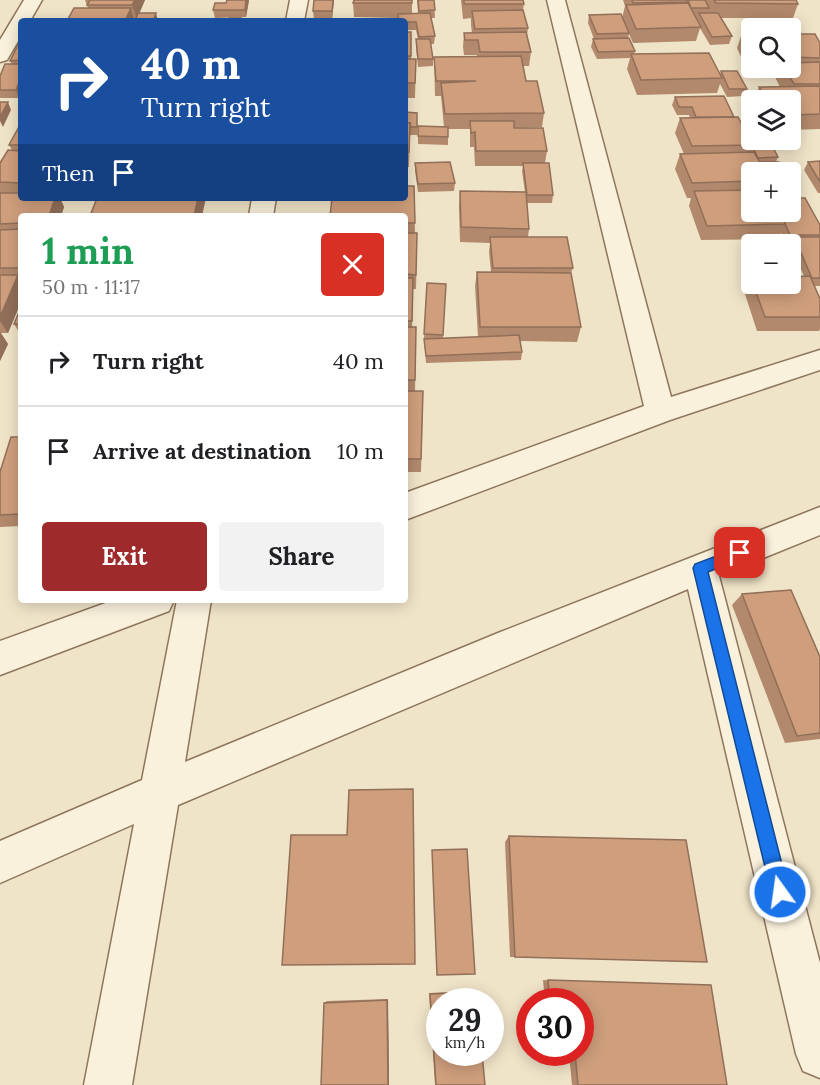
<!DOCTYPE html>
<meta charset="utf-8">
<style>
:root{--surface:#fff;--page:#f2f2f2;--text:#202124;--muted:#757577;--line:#e0e0e0;--accent:#9e2a2b}
body{margin:0;font-family:Lora,serif;background:var(--page);color:var(--text);height:100vh;display:flex;flex-direction:column;font-size:22px;white-space:nowrap}
*{box-sizing:border-box;margin:0}
p{font-size:20px;color:var(--muted)}
.icon{flex:none;width:33px;height:33px;fill:none;stroke:currentColor;stroke-width:2;stroke-linecap:round;stroke-linejoin:round}
.map{position:relative;flex:1;overflow:hidden}
.panel{position:absolute;left:18px;top:213px;width:390px;height:390px;display:flex;flex-direction:column;background:var(--surface);border-radius:6px;box-shadow:0 3px 15px #0003}
.panel>*{flex:none}
.guide{position:absolute;left:18px;top:18px;width:390px;height:183px;border-radius:6px;box-shadow:0 3px 15px #0003;background:#1a4fa0;color:#fff;overflow:hidden}
.tools{position:absolute;left:741px;top:18px;display:grid;gap:12px}
.tools a{display:grid;place-items:center;width:60px;height:60px;border-radius:6px;background:var(--surface);box-shadow:0 3px 15px #0003;font-size:30px}
.speed{position:absolute;left:426px;top:988px;display:flex;gap:12px;font-size:30px;font-weight:700;text-align:center}
.speed>*{display:grid;place-content:center;width:78px;height:78px;border-radius:50%;background:var(--surface);box-shadow:0 3px 15px #0003;line-height:1}
.speed small{font-size:15px;font-weight:400}
.speed .limit{border:9px solid #d22;background:#fff;color:#111}
.pin{position:absolute;display:grid;place-items:center;width:51px;height:51px;color:#fff;margin:-26px;border-radius:12px;box-shadow:0 3px 9px #0006}
.me{position:absolute;width:66px;margin:-33px;rotate:346deg;stroke-linejoin:round;filter:drop-shadow(0 0 4px #0008)}
.turn{display:flex;align-items:center;gap:21px;height:126px;padding:0 24px;font-size:27px}
.turn .icon{width:78px;height:78px;stroke-width:2.5}
.turn b{display:block;font-size:42px;line-height:51px}
.then{display:flex;align-items:center;height:57px;padding:0 24px;background:#0003;gap:12px;font-size:22px}
.round{display:grid;place-items:center;flex:none;width:63px;height:63px;border-radius:6px;background:var(--page)}
.overview{display:flex;align-items:center;justify-content:space-between;height:102px;padding:0 24px}
h1{font-size:36px;font-weight:700;line-height:45px;color:#1e9e55}
.primary-button{display:flex;gap:12px;margin-top:auto;padding:12px 24px}
.primary-button a{flex:1;height:69px;border-radius:6px;background:var(--accent);color:#fff;font-size:24px;font-weight:700;line-height:69px;text-align:center}
.primary-button a+a{background:var(--page);color:var(--text)}
ul{padding:0;list-style:none}
li{display:flex;align-items:center;gap:18px;height:90px;padding:0 24px;border-top:2px solid var(--line)}
li div{flex:1}
li b{display:block;font-size:22px}
li em{font-style:normal}
.map>svg:first-child{display:block}
.lines{fill:none;stroke-linecap:round;stroke-linejoin:round}
.minor-casing{stroke:#8d765c;stroke-width:3}
.minor{fill:#faf1dc;fill-rule:evenodd}
.wall{fill:#b2896c}
.shaded-wall{fill:#916f58}
.building{fill:#cf9f7d;stroke:#916f58;stroke-width:1.5}
.route{fill:#1a73e8;stroke:#114b97;stroke-width:1.5}
</style>
<div class="map">
<svg width="820" height="1085" viewBox="0 0 820 1085">
<rect width="100%" height="100%" fill="#f0e4c8"/>
<g class="lines">
<defs>
<g id="minor">
<polygon points="24,0 42,0 30,21 21,21 21,36 7,60 0,62 0,40"/>
<polygon points="290,0 308,0 304,21 286,21"/>
<polygon points="547,0 565,0 671,397 820,350 820,370 670,420 405,520 405,493 644,406"/>
<polygon points="252,198 276,198 273,216 249,216"/>
<polygon points="820,507 820,535 719,576 820,963 820,1078 803,1071 796,1054 688,589 178,805 132,1085 84,1085 134,824 0,883 0,841 142,780 177,600 211,600 185,762 498,633"/>
<polygon points="114,600 174,600 169,611 0,675 0,641"/>
</g>
</defs>
<use href="#minor" class="minor-casing"/>
<use href="#minor" class="minor"/>
</g>
<g class="wall">
<polygon points="85,0 145,0 139,13 158,21 134,19 134,21 88,8"/>
<polygon points="227,0 249,0 246,17 215,18 213,10 226,3"/>
<polygon points="334,0 332,19 314,19 313,11"/>
<polygon points="412,0 412,14 418,13 417,0 434,0 435,18 431,18 435,36 434,44 431,44 433,59 433,66 418,67 416,47 416,39 418,39 416,30 405,30 405,21 398,21 398,18 354,17 353,3"/>
<polygon points="461,0 523,0 524,4 523,10 528,28 527,35 531,52 529,66 523,66 526,81 544,113 542,127 514,128 547,151 545,163 553,195 552,203 527,203 529,229 528,237 573,268 571,273 581,327 577,342 520,341 522,352 521,360 426,363 424,339 427,283 446,284 443,338 478,337 475,286 477,272 491,272 489,252 490,243 460,242 459,206 460,191 525,192 522,171 523,166 475,166 474,147 470,147 470,129 448,129 448,145 418,144 418,126 444,127 441,96 435,96 434,57 477,56 477,55 464,55 463,47 464,33 472,33 471,25 471,18 463,19"/>
<polygon points="623,0 796,0 798,4 793,18 721,18 732,36 729,44 710,45 700,28 696,41 633,43 629,34 628,38 635,51 634,54 720,74 721,71 747,89 744,96 727,97 720,84 717,93 637,95 627,69 630,58 597,59 591,47 593,39 594,39 588,23 589,15 622,18 625,6"/>
<polygon points="405,32 411,32 411,59 416,59 415,98 405,98"/>
<polygon points="742,33 752,33 752,68 790,68 790,34 820,43 820,129 790,130 790,100 754,100 759,87 780,87 775,77 777,72 748,72 737,48"/>
<polygon points="21,39 21,93 19,98 0,98 0,76 12,64 10,61"/>
<polygon points="675,97 734,117 778,157 776,162 752,172 752,212 790,212 790,182 797,194 795,198 820,225 820,286 814,286 820,299 820,329 819,331 757,331 744,291 751,277 752,277 752,284 790,284 804,276 790,246 791,243 786,243 781,233 778,239 701,240 689,206 691,198 687,198 675,169 680,154 684,154 675,133 680,118 690,118 689,115 677,115 672,105"/>
<polygon points="405,112 417,113 417,135 410,135 409,167 405,167"/>
<polygon points="21,123 21,198 63,198 60,198 64,207 61,216 21,216 21,302 8,333 1,333 8,344 0,361 0,163 12,150 9,145"/>
<polygon points="820,161 820,193 818,193 804,170 808,162"/>
<polygon points="415,163 455,183 454,191 418,192 415,171"/>
<polygon points="414,186 415,233 417,247 416,289 413,289 412,327 416,327 415,391 423,391 421,472 405,472 405,216"/>
<polygon points="21,307 21,332 19,332 14,324"/>
<polygon points="21,437 21,526 0,527 0,472"/>
<polygon points="742,594 820,657 820,739 785,743 732,605"/>
<polygon points="509,836 707,962 510,957 505,842"/>
<polygon points="543,980 711,985 727,1085 572,1085 569,1053 580,1053 580,1002 545,1002"/>
<polygon points="474,991 476,992 485,1085 435,1085 429,993"/>
<polygon points="388,999 389,1085 324,1003 327,1001"/>
</g>
<g class="shaded-wall">
<polygon points="135,0 145,0 137,19 132,5"/>
<polygon points="246,0 249,0 246,17 245,10"/>
<polygon points="333,0 334,0 332,19 332,11"/>
<polygon points="131,8 134,21 125,21"/>
<polygon points="156,13 158,21 153,21"/>
<polygon points="21,77 21,93 19,98 16,90"/>
<polygon points="8,102 11,110 3,127 0,121 0,117"/>
<polygon points="55,198 60,198 64,207 61,216 49,216"/>
<polygon points="198,198 206,198 202,216 194,216"/>
<polygon points="18,275 21,280 21,302 8,333 0,321 0,317"/>
<polygon points="0,332 8,344 0,361"/>
<polygon points="388,999 389,1085 388,1085 387,1000"/>
</g>
<g class="building">
<polygon points="90,0 135,0 132,5 87,5"/>
<polygon points="227,0 246,0 245,10 213,10 215,3 226,3"/>
<polygon points="314,0 333,0 332,11 313,11"/>
<polygon points="354,0 412,0 412,3 353,3"/>
<polygon points="418,0 434,0 435,10 419,11"/>
<polygon points="464,0 523,0 524,4 464,4"/>
<polygon points="632,0 686,0 687,2 633,3"/>
<polygon points="688,0 705,0 709,8 691,8"/>
<polygon points="714,0 796,0 798,4 716,3"/>
<polygon points="688,3 701,27 636,29 626,5"/>
<polygon points="74,8 131,8 125,21 67,21"/>
<polygon points="523,10 528,28 475,29 472,11"/>
<polygon points="138,13 156,13 153,21 135,21"/>
<polygon points="430,13 435,36 419,37 416,22 405,22 405,21 399,21 398,14"/>
<polygon points="699,13 718,13 732,36 712,37"/>
<polygon points="621,14 629,33 597,34 589,15"/>
<polygon points="229,18 241,18 240,21 228,21"/>
<rect x="405" y="32" width="6" height="24"/>
<polygon points="526,32 531,52 480,52 478,40 465,40 464,33"/>
<polygon points="742,33 752,33 752,54"/>
<polygon points="790,34 815,34 820,43 820,58 790,57"/>
<polygon points="629,38 635,51 598,52 593,39"/>
<polygon points="21,39 21,60 10,61"/>
<polygon points="416,39 430,39 433,59 418,59"/>
<polygon points="709,53 722,78 641,80 631,54"/>
<polygon points="521,56 526,81 537,81 544,113 445,114 441,83 476,81 436,81 434,57"/>
<polygon points="405,59 416,59 415,83 405,83"/>
<polygon points="820,62 820,84 794,84 784,68 790,68 790,63"/>
<polygon points="5,64 21,64 21,77 16,90 0,90 0,76"/>
<polygon points="721,71 737,71 747,89 729,89"/>
<polygon points="820,86 820,114 790,115 790,100 767,100 759,87"/>
<polygon points="724,96 734,117 696,117 692,107 679,107 675,97"/>
<polygon points="0,102 8,102 0,117"/>
<polygon points="405,112 417,113 417,127 410,127 410,123 405,123"/>
<polygon points="738,117 753,145 692,146 680,118"/>
<polygon points="470,121 514,121 514,128 543,128 547,151 476,151 475,132 471,133"/>
<polygon points="21,123 21,145 9,145"/>
<polygon points="405,123 410,123 409,152 405,152"/>
<polygon points="418,126 448,127 448,137 418,136"/>
<polygon points="752,126 752,140 769,140 778,157 758,158 743,127"/>
<polygon points="8,150 21,151 21,183 0,182 0,163"/>
<polygon points="754,152 765,172 752,172 752,181 692,183 680,154"/>
<polygon points="820,161 820,182 808,162"/>
<polygon points="450,162 455,183 418,184 415,163"/>
<polygon points="760,162 779,162 785,172 765,172"/>
<polygon points="523,163 549,163 553,195 527,195"/>
<polygon points="790,182 797,194 790,194"/>
<polygon points="405,186 414,186 415,223 405,223 405,216 330,216 332,198 405,198"/>
<polygon points="752,190 752,212 780,212 786,224 707,226 694,191"/>
<polygon points="460,191 526,192 529,229 461,227"/>
<polygon points="0,193 21,193 21,198 55,198 49,216 21,216 21,223 0,224"/>
<polygon points="97,198 198,198 194,216 90,216"/>
<polygon points="790,198 805,198 820,225 820,235 790,235 780,212 790,212"/>
<polygon points="21,229 21,268 0,268 0,230"/>
<polygon points="405,233 417,233 416,275 405,274"/>
<polygon points="490,237 567,237 573,268 493,268"/>
<polygon points="794,237 820,237 820,278 812,278"/>
<polygon points="477,272 571,273 581,327 480,327"/>
<polygon points="0,275 18,275 0,317"/>
<polygon points="810,276 820,299 820,317 765,317 753,284 790,284 790,277"/>
<polygon points="405,278 413,278 412,321 405,321"/>
<polygon points="427,283 446,284 443,335 424,334"/>
<polygon points="21,307 21,324 14,324"/>
<polygon points="405,327 416,327 415,380 405,380"/>
<polygon points="519,335 522,352 426,356 424,339"/>
<polygon points="405,391 423,391 421,459 405,459"/>
<polygon points="11,437 21,437 21,514 0,515 0,472"/>
<polygon points="791,590 820,657 820,733 797,736 742,594"/>
<polygon points="413,789 415,964 282,965 291,835 347,835 349,790"/>
<polygon points="509,836 686,840 707,962 515,957"/>
<polygon points="467,849 475,974 437,975 432,850"/>
<polygon points="548,980 711,985 727,1085 578,1085 575,1053 580,1053 580,1002 550,1002"/>
<polygon points="476,992 477,1002 440,1002 440,1053 482,1053 485,1085 436,1085 430,994"/>
<polygon points="387,1000 388,1085 321,1085 324,1003"/>
</g>
<polygon class="route" points="740,547 745,549 747,553 745,557 708,572 789,892 786,898 780,901 774,898 771,892 693,568 695,564"/>
</svg>
<div class="tools">
<a><svg class="icon" aria-label="search" viewBox="0 0 24 24"><circle cx="10" cy="10" r="6"/><path d="M15 15l6 6"/></svg></a>
<a><svg class="icon" aria-label="layers" viewBox="0 0 24 24"><path d="M12 4l9 5-9 5-9-5zM3 14l9 5 9-5"/></svg></a>
<a>+</a>
<a>−</a>
</div>
<div class="speed"><div>29<small>km/h</small></div><div class="limit">30</div></div>
<div class="pin" style="left:740px;top:553px;background:#d93025"><svg class="icon" aria-label="arrive" viewBox="0 0 24 24"><path d="M6 21V4h12l-3 4 3 4H6"/></svg></div>
<svg class="me" style="left:780px;top:892px" viewBox="-20 -20 40 40"><circle r="17" fill="#1a73e8" stroke="#fff" stroke-width="3"/><path d="M0-11L8 9 0 5-8 9z" fill="#fff"/></svg>
<div class="guide">
<div class="turn"><svg class="icon" aria-label="right" viewBox="0 0 24 24"><path d="M7 20v-9h11M14 6l5 5-5 5"/></svg><div><b>40 m</b>Turn right</div></div>
<div class="then">Then<svg class="icon" aria-label="arrive" viewBox="0 0 24 24"><path d="M6 21V4h12l-3 4 3 4H6"/></svg></div>
</div>
<section class="panel">
<div class="overview"><div><h1>1 min</h1><p>50 m · 11:17</p></div><a class="round" style="background:#d93025;color:#fff"><svg class="icon" aria-label="close" viewBox="0 0 24 24"><path d="M6 6l12 12M18 6L6 18"/></svg></a></div>
<ul>
<li><svg class="icon" aria-label="right" viewBox="0 0 24 24"><path d="M7 20v-9h11M14 6l5 5-5 5"/></svg><div><b>Turn right</b></div><em>40 m</em></li>
<li><svg class="icon" aria-label="arrive" viewBox="0 0 24 24"><path d="M6 21V4h12l-3 4 3 4H6"/></svg><div><b>Arrive at destination</b></div><em>10 m</em></li>
</ul>
<div class="primary-button"><a>Exit</a><a>Share</a></div>
</section>
</div>
